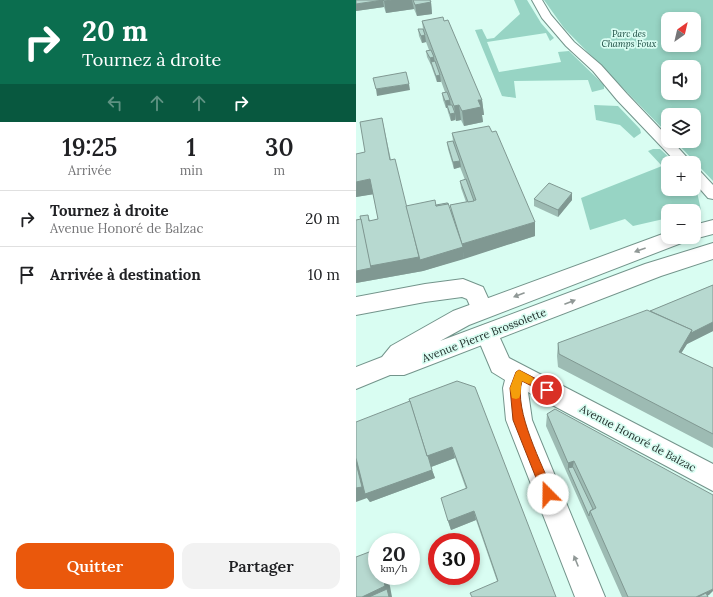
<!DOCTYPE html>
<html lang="fr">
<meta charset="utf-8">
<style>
:root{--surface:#fff;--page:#f2f2f2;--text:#202124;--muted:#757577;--line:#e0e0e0;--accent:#ea580c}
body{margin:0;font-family:Lora,serif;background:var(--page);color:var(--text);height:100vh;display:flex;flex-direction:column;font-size:15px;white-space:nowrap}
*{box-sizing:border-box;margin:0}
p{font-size:13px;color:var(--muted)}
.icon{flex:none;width:22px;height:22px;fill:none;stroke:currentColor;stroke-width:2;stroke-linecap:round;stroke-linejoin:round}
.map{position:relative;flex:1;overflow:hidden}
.drawer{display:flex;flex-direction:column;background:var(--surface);width:356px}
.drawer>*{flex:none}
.hud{background:#0b6e4f;color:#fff;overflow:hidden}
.needle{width:26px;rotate:34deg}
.buttons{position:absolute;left:305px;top:12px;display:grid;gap:8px}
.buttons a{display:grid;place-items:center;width:40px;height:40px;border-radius:8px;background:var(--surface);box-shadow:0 2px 6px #0003;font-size:20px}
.speed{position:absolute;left:12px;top:533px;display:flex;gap:8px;font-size:20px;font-weight:700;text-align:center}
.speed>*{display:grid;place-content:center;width:52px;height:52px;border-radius:50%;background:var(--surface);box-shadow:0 2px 6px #0003;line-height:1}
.speed small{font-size:10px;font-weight:400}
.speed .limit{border:6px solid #d22;background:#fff;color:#111}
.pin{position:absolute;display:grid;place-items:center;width:34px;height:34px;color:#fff;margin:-17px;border:2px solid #fff;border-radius:50%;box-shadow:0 1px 4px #0007}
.me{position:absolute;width:44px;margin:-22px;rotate:338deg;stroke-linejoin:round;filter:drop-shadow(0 0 3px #0008)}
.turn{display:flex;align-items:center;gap:14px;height:84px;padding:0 16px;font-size:18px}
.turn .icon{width:52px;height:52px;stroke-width:2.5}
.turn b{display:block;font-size:28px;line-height:34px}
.lanes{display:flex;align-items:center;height:38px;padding:0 16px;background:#0003;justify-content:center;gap:20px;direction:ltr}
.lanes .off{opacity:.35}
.eta{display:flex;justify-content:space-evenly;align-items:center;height:68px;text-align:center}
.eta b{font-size:24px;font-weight:600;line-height:28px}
.cta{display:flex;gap:8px;margin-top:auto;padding:8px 16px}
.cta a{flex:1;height:46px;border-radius:12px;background:var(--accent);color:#fff;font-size:16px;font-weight:600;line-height:46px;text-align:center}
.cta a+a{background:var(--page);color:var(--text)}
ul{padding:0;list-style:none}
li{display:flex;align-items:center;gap:12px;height:56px;padding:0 16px;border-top:1px solid var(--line)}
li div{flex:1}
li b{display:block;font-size:15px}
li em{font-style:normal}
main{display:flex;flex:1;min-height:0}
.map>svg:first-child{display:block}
.green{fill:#97d4c4;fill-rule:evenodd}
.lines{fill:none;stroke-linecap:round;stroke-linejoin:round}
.lane-casing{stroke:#73948b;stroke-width:2}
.street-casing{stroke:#73948b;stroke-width:2}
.secondary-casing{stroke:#73948b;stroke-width:2}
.lane{fill:#fff;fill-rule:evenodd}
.street{fill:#fff;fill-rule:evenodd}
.secondary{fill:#fff;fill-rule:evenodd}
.wall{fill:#9dbbb3}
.shaded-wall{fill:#809892}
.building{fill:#b7d9d0;stroke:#809892}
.oneway{fill:#909896}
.route{fill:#ea580c;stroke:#983908}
.slow{fill:#f59e0b}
.labels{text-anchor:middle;stroke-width:3.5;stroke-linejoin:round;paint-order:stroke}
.far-park-label{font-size:9px;font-style:italic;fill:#17473d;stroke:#d9fdf2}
.street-label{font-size:11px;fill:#22302c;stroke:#d9fdf2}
</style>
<main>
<section class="drawer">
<div class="hud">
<div class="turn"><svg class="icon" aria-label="right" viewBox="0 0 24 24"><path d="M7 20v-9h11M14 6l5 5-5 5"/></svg><div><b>20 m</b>Tournez à droite</div></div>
<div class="lanes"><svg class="icon off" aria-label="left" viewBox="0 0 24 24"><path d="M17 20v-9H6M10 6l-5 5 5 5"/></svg><svg class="icon off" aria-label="ahead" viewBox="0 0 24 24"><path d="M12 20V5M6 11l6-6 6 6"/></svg><svg class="icon off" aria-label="ahead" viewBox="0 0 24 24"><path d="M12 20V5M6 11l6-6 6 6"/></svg><svg class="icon" aria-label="right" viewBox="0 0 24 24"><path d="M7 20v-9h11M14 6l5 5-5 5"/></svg></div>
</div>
<div class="eta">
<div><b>19:25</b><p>Arrivée</p></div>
<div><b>1</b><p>min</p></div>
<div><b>30</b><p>m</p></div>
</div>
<ul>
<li><svg class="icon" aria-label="right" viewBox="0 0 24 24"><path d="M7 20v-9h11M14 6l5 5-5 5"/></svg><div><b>Tournez à droite</b><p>Avenue Honoré de Balzac</p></div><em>20 m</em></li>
<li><svg class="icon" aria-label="arrive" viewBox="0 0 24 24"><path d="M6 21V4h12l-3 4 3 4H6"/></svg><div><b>Arrivée à destination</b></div><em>10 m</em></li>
</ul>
<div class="cta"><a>Quitter</a><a>Partager</a></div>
</section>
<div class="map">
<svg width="357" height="597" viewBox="0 0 357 597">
<rect width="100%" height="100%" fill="#d9fdf2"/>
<g class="green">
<polygon points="158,0 171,0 185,23 198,38 194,41 190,33 131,42 143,72 205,62 202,52 213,51 248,85 248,89 236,92 232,80 158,81 160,98 146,96 119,30 126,29 131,39 138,38 164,14"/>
<path d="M188,0h169v181l-38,-40h19v-26h-26v19l-104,-106zM312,19h26v26h-26zM312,67h26v26h-26z"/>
<polygon points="238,105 262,106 284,129 285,133 278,138 264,125 240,120"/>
<polygon points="297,149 304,149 319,163 312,163 312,189 338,189 338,187 341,192 345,210 338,212 312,211 312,218 277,226 269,219 234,230 225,198 306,166 292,151"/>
</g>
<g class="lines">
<defs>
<g id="lane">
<polygon points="176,0 186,0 195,15 218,42 245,65 271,94 312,137 312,141 316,141 336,163 321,163 261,100 237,71 210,46 186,18"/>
<polygon points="338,168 343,170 357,185 357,199 352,198 338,182"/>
</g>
<g id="street">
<polygon points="107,279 127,287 137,309 134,315 126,318 118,315 111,299 106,297 69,302 0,315 0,297 69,284"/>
<polygon points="131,324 139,327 153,358 357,464 357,491 172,392 176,420 249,597 219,597 150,420 147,388 149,380 136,372 120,334 123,327"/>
</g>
<polygon id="secondary" points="357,220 357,234 338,239 331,237 328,242 113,325 84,341 289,264 357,243 357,259 305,276 56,372 48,375 34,375 0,389 0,367 26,357 35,346 97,311 312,232 312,237 338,237 338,225"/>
</defs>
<use href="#lane" class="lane-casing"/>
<use href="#street" class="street-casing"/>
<use href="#secondary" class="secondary-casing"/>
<use href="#lane" class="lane"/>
<use href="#street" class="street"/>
<use href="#secondary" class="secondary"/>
</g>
<g class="wall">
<polygon points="0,0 74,0 75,2 76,14 61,16 58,9 30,13 28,7 0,11"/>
<polygon points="66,21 88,21 126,100 128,115 126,115 127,122 108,126 105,120 100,121 99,119 99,120 95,121 92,112 91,108 90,108 87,100 86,93 89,92 85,81 81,82 76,68 75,65 71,57 70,51 73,50 70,42 66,43 63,36 62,29 67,29"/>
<polygon points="26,118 35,160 50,206 80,205 95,210 94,205 110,202 105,188 104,181 109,180 104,167 98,169 92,149 91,142 97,141 96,133 179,222 179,236 67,271 0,283 5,219 12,215 14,221 22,219 17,194 0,197 0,154 9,152"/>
<polygon points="178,199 216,200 202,217 178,206"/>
<polygon points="357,285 357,331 331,344 325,353 357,368 357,448 202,367 201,356 202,343 294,311"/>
<polygon points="101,381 200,597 141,581 120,520 95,530 92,521 110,489 99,458 75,467 79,478 14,502 11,498 54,401"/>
<polygon points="191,414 353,595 352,595 352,597 266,597 190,426"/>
</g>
<g class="shaded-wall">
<polygon points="27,0 28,7 0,11 0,4"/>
<polygon points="36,0 56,0 58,9 30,13 28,1"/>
<polygon points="75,2 76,14 61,16 59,5"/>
<polygon points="69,35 70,42 66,43 65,36"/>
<polygon points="78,57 79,64 75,62 75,65 74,58"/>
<polygon points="84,75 85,82 81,82 80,76"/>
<polygon points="53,84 54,90 21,96 20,89"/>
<polygon points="94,100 95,107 91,105 91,108 90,108 89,101"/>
<polygon points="122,100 126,100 128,115 126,115 127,122 108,126 106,111"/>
<polygon points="103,105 105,120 100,121 98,106"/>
<polygon points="99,113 99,120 95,121 94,114"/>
<polygon points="104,161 105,167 98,169 97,162"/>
<polygon points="14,179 19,194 0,197 0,182"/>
<polygon points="216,193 216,200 202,217 202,210"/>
<polygon points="179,222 179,236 108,259 106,244"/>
<polygon points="107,247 108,259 67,271 0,283 0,271 14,266"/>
<polygon points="357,322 357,331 331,344 318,365 323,352 336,330"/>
<polygon points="0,446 71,456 96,447 99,458 75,467 79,478 14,502 11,498 0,502"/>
<polygon points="218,461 216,472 212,468 212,463"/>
<polygon points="118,511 120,520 95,530 92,521"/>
<polygon points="27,576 32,576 36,597 6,597"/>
<polygon points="357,589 357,591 353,595 348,597 340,597"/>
</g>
<g class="building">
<polygon points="0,0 27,0 0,4"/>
<polygon points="27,0 36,0 28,1"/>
<polygon points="57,0 74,0 75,2 59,5"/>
<polygon points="87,17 88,21 92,20 126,100 122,100 125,107 106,111 103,105 98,106 66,21"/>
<polygon points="62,29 67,29 69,35 65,36"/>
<polygon points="75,50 78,57 74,58 70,51"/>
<polygon points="79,61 84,75 80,76 75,62"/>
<polygon points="50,72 53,84 20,89 17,78"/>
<polygon points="91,92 94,100 89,101 86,93"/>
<polygon points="91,105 96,105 99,113 94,114"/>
<polygon points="26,118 34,160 39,159 63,257 14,266 4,216 12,215 13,221 22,219 14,179 0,182 0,154 9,152 4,122"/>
<polygon points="133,126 136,132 140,131 179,222 106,244 94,205 120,200 96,133"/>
<polygon points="97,141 104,161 97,162 91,142"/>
<polygon points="110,179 118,201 112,202 104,181"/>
<polygon points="193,183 216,193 202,210 178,199"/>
<polygon points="79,200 80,206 92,203 107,247 64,260 50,206"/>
<polygon points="91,203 92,204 80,206 80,205"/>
<polygon points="5,219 15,268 0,271 0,220"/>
<polygon points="357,285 357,322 335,333 336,330 294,311"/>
<polygon points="291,310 336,330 323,352 357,368 357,434 203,354 202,343"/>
<polygon points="101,381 119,387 200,597 116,597 114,593 142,581 118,511 92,521 85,498 111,488 96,447 71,456 53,399"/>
<polygon points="54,401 71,456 72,456 76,470 9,494 0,458 0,422"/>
<polygon points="199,409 357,495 357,589 340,597 272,597 234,511 240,508 218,461 212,463 191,414"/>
<polygon points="0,463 6,487 0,488"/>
<polygon points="217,467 237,509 234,511 233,516 212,468"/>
<polygon points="21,549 21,576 27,576 29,586 6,597 0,597 0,557"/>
<polygon points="31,589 33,597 13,597"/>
<polygon points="350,593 352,597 342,597"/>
</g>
<defs><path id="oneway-solid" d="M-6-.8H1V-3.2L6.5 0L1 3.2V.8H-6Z"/></defs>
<g class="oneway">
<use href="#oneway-solid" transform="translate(284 250) rotate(160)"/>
<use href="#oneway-solid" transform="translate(163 295) rotate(159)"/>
<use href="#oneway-solid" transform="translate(214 302) rotate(-21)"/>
<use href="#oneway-solid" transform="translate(220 561) rotate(-112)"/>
</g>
<path class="route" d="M163,370l31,16 2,4 -2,3 -3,1 -25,-13c-9,29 21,85 32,113l-2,4 -4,1 -4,-1 -31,-78 -3,-32 6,-16z"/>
<path class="slow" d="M163,370l13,7 2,3 -2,3 -3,1 -7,-3c-2,6 0,12 -3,17l-3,1 -4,-1 -2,-10 6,-16z"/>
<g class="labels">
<g class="far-park-label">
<text x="273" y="37">Parc des<tspan x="273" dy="10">Champs Foux</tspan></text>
</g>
<g class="street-label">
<text transform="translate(128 335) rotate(-21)" y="4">Avenue Pierre Brossolette</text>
<text transform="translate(282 438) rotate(28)" y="4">Avenue Honoré de Balzac</text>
</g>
</g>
</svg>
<div class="buttons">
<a><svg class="needle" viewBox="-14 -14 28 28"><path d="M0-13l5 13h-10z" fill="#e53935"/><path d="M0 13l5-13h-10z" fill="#757577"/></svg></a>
<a><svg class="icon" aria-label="sound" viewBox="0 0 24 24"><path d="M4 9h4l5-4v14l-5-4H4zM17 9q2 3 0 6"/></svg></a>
<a><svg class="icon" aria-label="layers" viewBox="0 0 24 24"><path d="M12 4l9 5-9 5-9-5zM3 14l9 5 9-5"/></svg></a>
<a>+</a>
<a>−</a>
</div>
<div class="speed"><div>20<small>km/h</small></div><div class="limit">30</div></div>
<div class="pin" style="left:191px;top:390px;background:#d93025"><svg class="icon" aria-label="arrive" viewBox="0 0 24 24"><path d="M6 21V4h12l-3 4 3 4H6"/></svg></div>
<svg class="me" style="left:192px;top:494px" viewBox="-20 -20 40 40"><circle r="19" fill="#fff"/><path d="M0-13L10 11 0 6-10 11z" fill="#ea580c"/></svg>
</div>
</main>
